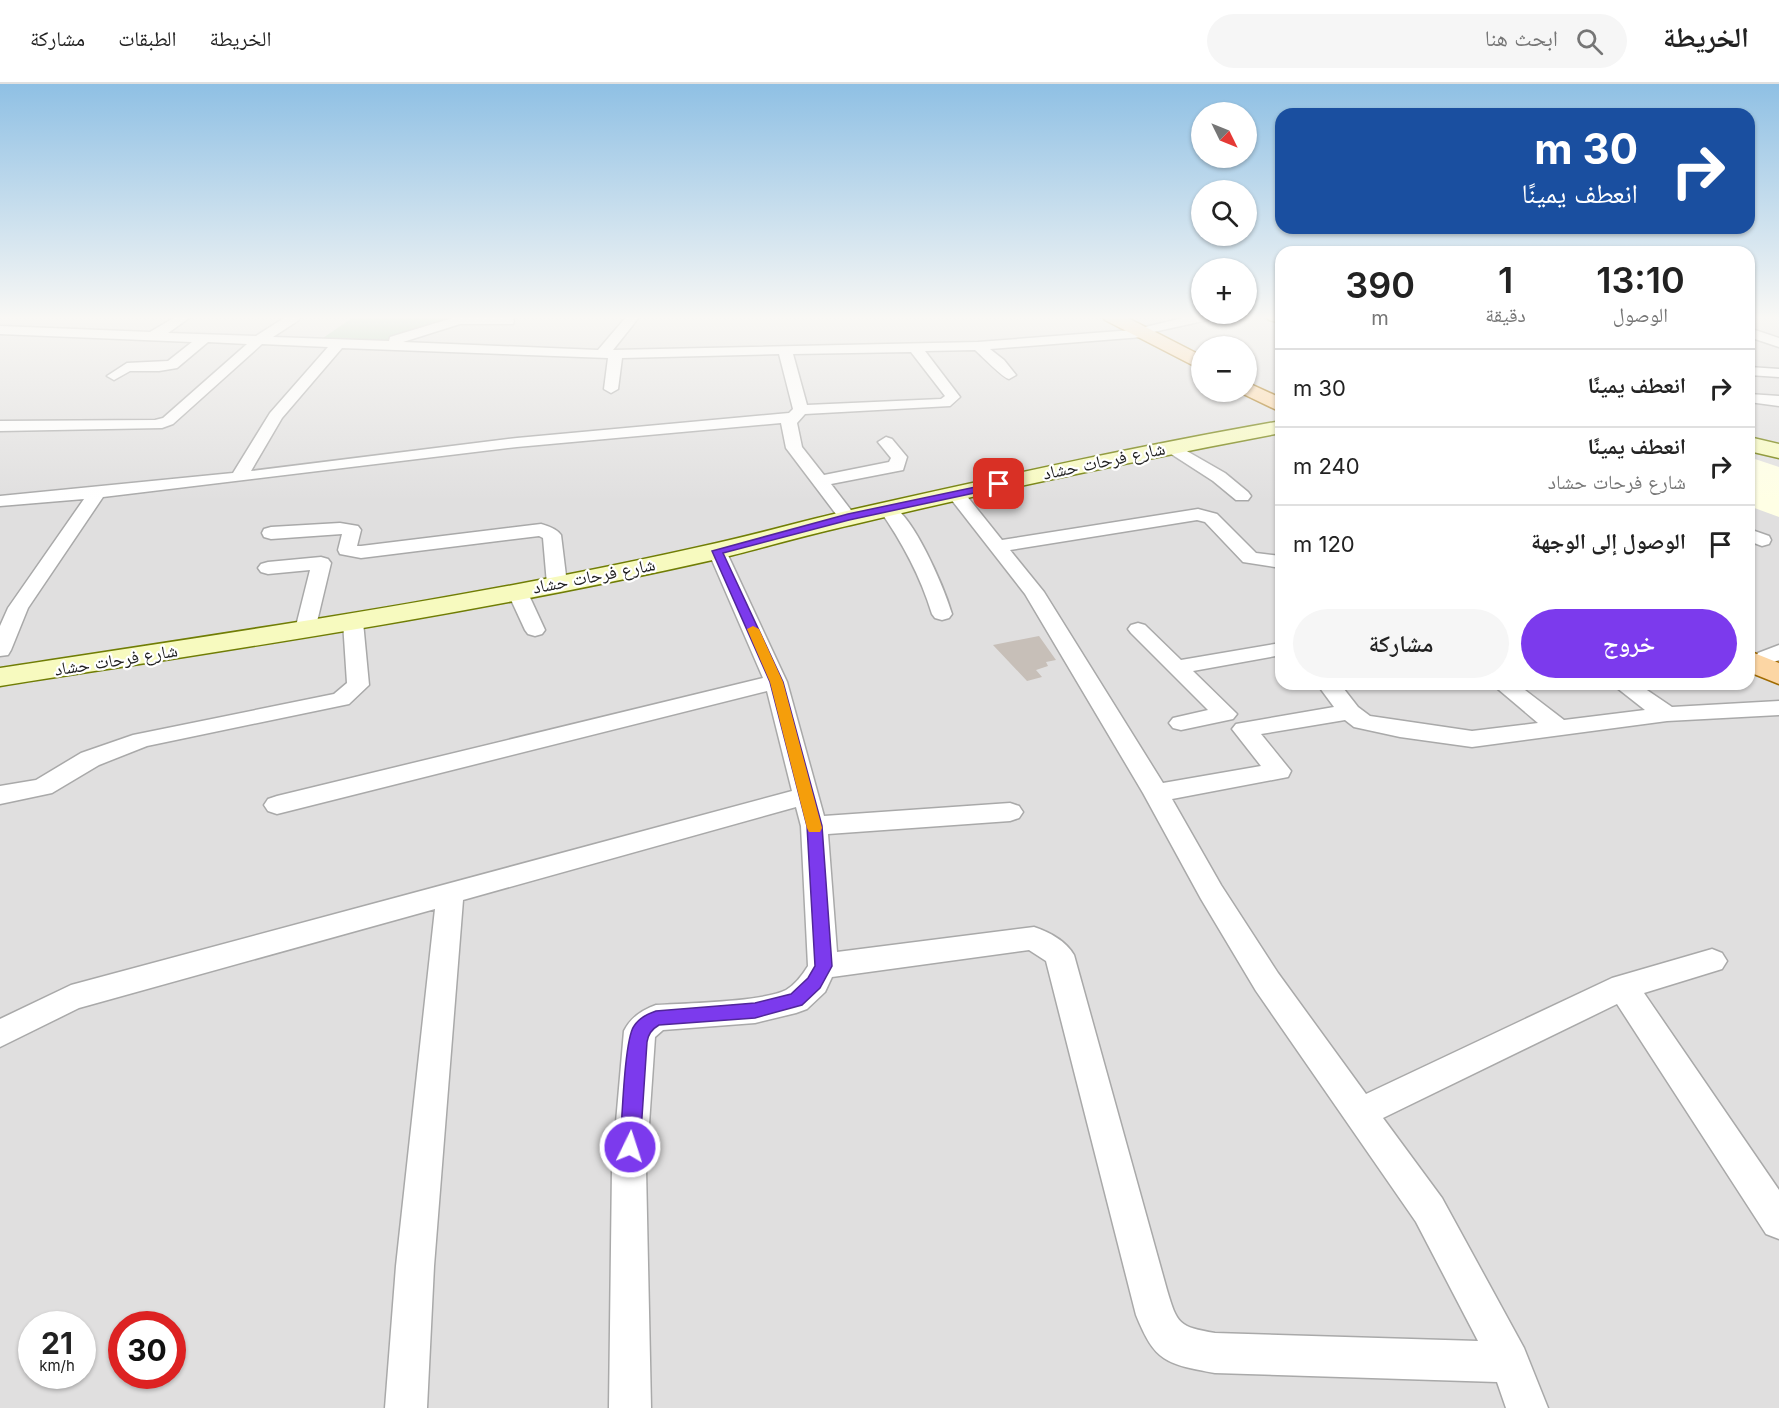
<!DOCTYPE html>
<html lang="ar">
<meta charset="utf-8">
<style>
:root{--surface:#fff;--page:#f6f6f6;--text:#222;--muted:#767676;--line:#e0e0e0;--accent:#7c3aed}
body{margin:0;font-family:Inter,"Noto Naskh Arabic",sans-serif;background:var(--page);color:var(--text);direction:rtl;height:100vh;display:flex;flex-direction:column;font-size:22px;white-space:nowrap}
*{box-sizing:border-box;margin:0}
p{font-size:20px;color:var(--muted)}
.icon{flex:none;width:33px;height:33px;fill:none;stroke:currentColor;stroke-width:2;stroke-linecap:round;stroke-linejoin:round}
.map{position:relative;flex:1;overflow:hidden;direction:ltr}
.side{position:absolute;left:1275px;top:162px;width:480px;height:444px;display:flex;flex-direction:column;background:var(--surface);border-radius:18px;box-shadow:0 2px 4px #0004;direction:rtl}
.side>*{flex:none}
.hud{position:absolute;left:1275px;top:24px;width:480px;height:126px;border-radius:18px;box-shadow:0 2px 4px #0004;direction:rtl;background:#1a4fa0;color:#fff;overflow:hidden}
.needle{width:39px;rotate:133deg}
.tools{position:absolute;left:1191px;top:18px;display:grid;gap:12px}
.tools a{display:grid;place-items:center;width:66px;height:66px;border-radius:50%;background:var(--surface);box-shadow:0 2px 4px #0004;font-size:30px}
.speed{position:absolute;left:18px;top:1227px;display:flex;gap:12px;font-size:30px;font-weight:700;text-align:center}
.speed>*{display:grid;place-content:center;width:78px;height:78px;border-radius:50%;background:var(--surface);box-shadow:0 2px 4px #0004;line-height:1}
.speed small{font-size:15px;font-weight:400}
.speed .limit{border:9px solid #d22;background:#fff;color:#111}
.pin{position:absolute;display:grid;place-items:center;width:51px;height:51px;color:#fff;margin:-26px;border-radius:12px;box-shadow:0 3px 9px #0006}
.me{position:absolute;width:66px;margin:-33px;rotate:4deg;stroke-linejoin:round;filter:drop-shadow(0 0 4px #0008)}
.turn{display:flex;align-items:center;gap:21px;height:126px;padding:0 18px;font-size:27px}
.turn .icon{width:78px;height:78px;stroke-width:2.5}
.turn b{display:block;font-size:42px;line-height:51px}
.eta{display:flex;justify-content:space-evenly;align-items:center;height:102px;text-align:center}
.eta b{font-size:36px;font-weight:600;line-height:42px}
.cta{display:flex;gap:12px;margin-top:auto;padding:12px 18px}
.cta a{flex:1;height:69px;border-radius:36px;background:var(--accent);color:#fff;font-size:24px;font-weight:600;line-height:69px;text-align:center}
.cta a+a{background:var(--page);color:var(--text)}
ul{padding:0;list-style:none}
li{display:flex;align-items:center;gap:18px;height:78px;padding:0 18px;border-top:2px solid var(--line)}
li div{flex:1}
li b{display:block;font-size:22px}
li em{font-style:normal}
header{display:flex;align-items:center;gap:36px;box-sizing:border-box;height:84px;padding:0 30px;background:var(--surface);border-bottom:2px solid var(--line)}
header strong{font-size:28px}
nav{display:flex;gap:33px;margin-inline-start:auto;font-size:21px}
.search{width:420px;height:54px;background:var(--page);display:flex;align-items:center;gap:15px;box-sizing:border-box;padding:0 21px;border-radius:33px;color:var(--muted);font-size:22px}
.map>svg:first-child{display:block}
.residential{fill:#e0dfdf;fill-rule:evenodd}
.education{fill:#ffffe5}
.cemetery{fill:#aacbaf}
.building{fill:#c7bfb8}
.lines{fill:none;stroke-linecap:round;stroke-linejoin:round}
.street-casing{stroke:#a9a9a9;stroke-width:3}
.secondary-casing{stroke:#707d05;stroke-width:3}
.primary-casing{stroke:#a06b00;stroke-width:3}
.street{fill:#fff;fill-rule:evenodd}
.secondary{fill:#f7fabf;fill-rule:evenodd}
.primary{fill:#fcd6a4;fill-rule:evenodd}
.route{fill:#7c3aed;stroke:#51269a;stroke-width:1.5}
.slow{fill:#f59e0b}
.labels{text-anchor:middle;stroke-width:4.5;stroke-linejoin:round;paint-order:stroke}
.street-label{font-size:18px;fill:#222;stroke:#fff}
</style>
<header>
<strong>الخريطة</strong>
<div class="search"><svg class="icon" aria-label="search" viewBox="0 0 24 24"><circle cx="10" cy="10" r="6"/><path d="M15 15l6 6"/></svg>ابحث هنا</div>
<nav><a>الخريطة</a><a>الطبقات</a><a>مشاركة</a></nav>
</header>
<div class="map">
<svg width="1779" height="1324" viewBox="0 0 1779 1324">
<rect width="100%" height="100%" fill="#f2efe9"/>
<path class="residential" d="M0,232h1281v368h468v-368h30v1092h-1779zM1202,262h44v46h-44zM32,1240h50v52h-50zM122,1240h50v52h-50z"/>
<polygon class="education" points="1752,374 1779,383 1779,433 1749,422 1749,375"/>
<polygon class="cemetery" points="355,232 471,232 385,258 323,254"/>
<polygon class="building" points="1039,552 1056,576 1046,578 1048,582 1036,586 1042,593 1027,597 993,561"/>
<g class="lines">
<defs>
<g id="street">
<path d="M177,232h15l-24,17 88,3 31,-20h13l-1,4 -26,17 116,4 1,-4 69,-21 49,1 5,1 1,3 -1,3h-53l-57,18 195,8 29,-34h13l-27,34 365,-8 155,-12 58,-14h22l-1,3 -63,14 -7,4 -152,12 14,11 12,15 -7,4c-6,-1 -27,-23 -34,-29l-50,1 35,46 -10,9 -145,8 -8,9 5,24 22,28 65,-13 2,-4 -13,-16 8,-5 6,2 15,18 -4,13 -72,14 26,34 -3,4h-12l-56,-74 -5,-25 -264,24 -414,50 -75,111 -17,42 -3,5 -8,1v-30l8,-18 76,-109 -84,7v-10l233,-23 37,-60 58,-66 -66,-3 -89,80 -11,4 -162,3v-10l155,-1 8,-2 84,-74 -39,-2 -31,26 -18,3h-29l-16,9 -7,-4 20,-13 41,-2 24,-19 -192,-8v-8l150,6zM342,264l266,10 -4,31 7,4 7,-4 4,-31 157,-4 14,55 -4,4 -272,25 -266,33 31,-53zM911,268l34,44 -4,3 -134,6 -14,-51z"/>
<polygon points="1749,244 1779,254 1779,263 1749,253"/>
<polygon points="1749,283 1779,285 1779,293 1749,291"/>
<polygon points="1749,310 1779,312 1779,322 1749,318"/>
<polygon points="1171,358 1225,389 1248,408 1251,412 1248,416 1236,416 1213,397 1165,366 1163,363 1165,360"/>
<path d="M956,405l6,1 40,50 196,-31 19,5 39,39 25,3v12l-38,-6 -38,-40 -8,-2 -187,30 34,42 119,191 98,-17 -29,-37 4,-5 98,-17 -17,-23h23l18,23 12,9 102,15 66,-8 -46,-39h25l47,36 81,-10 -33,-26h26l34,23 107,-6v14l-112,6 -195,26 -72,-10 -46,-10 -9,-7 -84,14 30,37 -3,6 -116,22 49,86 57,88 88,121 246,-116 100,-29 10,4 5,8 -5,8 -78,24 135,197v49l-13,-5 -149,-230 -234,114 59,80 82,150 24,60h-42l-9,-26 -282,-9c-49,-9 -60,-11 -79,-58l-90,-354 -17,-11 -197,27 -7,15 -18,17 -11,4 -41,10 -92,7 -8,7 -9,131 5,240h-42l3,-240 12,-137c7,-14 18,-21 32,-26 31,-2 106,-3 130,-15 9,-5 17,-16 22,-24l-7,-140 -5,-19 -333,93 -29,366 -7,142h-42l11,-142 39,-357 -356,99 -79,39v-28l71,-34 721,-194 -25,-100 -490,123 -9,-3 -4,-6 4,-6 9,-3 486,-118 -55,-127 2,-4h14l2,4 61,131 37,134 186,-13 9,3 4,6 -4,6 -9,3 -182,13 9,118 197,-25c15,5 32,14 40,28l93,335c10,34 12,37 48,43l263,8 -62,-119 -160,-231 -55,-92 -58,-106 -118,-199 -78,-100 3,-4z"/>
<path d="M888,420c24,6 57,86 64,110l-3,4 -7,2 -7,-2 -3,-4c-12,-39 -30,-72 -53,-105l3,-4z"/>
<path d="M340,439l18,3 3,4 -4,16h4l180,-22c7,2 16,5 20,11l6,49 -3,4h-14l-3,-4 -4,-46 -4,-2 -178,22 -21,-4 -2,-4 4,-16 -71,5 -7,-2 -2,-4 2,-4 7,-2z"/>
<polygon points="1749,445 1769,452 1771,456 1769,460 1762,462 1749,457"/>
<polygon points="321,473 328,475 331,479 315,546 312,550 305,552 298,550 295,546 310,486 268,490 261,488 258,484 261,480 268,478"/>
<polygon points="517,501 524,503 527,507 545,546 542,550 535,552 528,550 525,546 507,507 510,503"/>
<polygon points="353,532 360,534 363,538 369,601 349,620 147,662 99,681 52,709 0,720 0,702 36,696 81,669 133,651 334,610 347,599 343,538 346,534"/>
<polygon points="1138,539 1145,541 1181,576 1281,559 1281,571 1193,587 1237,630 1233,635 1181,646 1173,644 1169,639 1173,634 1208,626 1131,549 1128,545 1131,541"/>
<polygon points="1779,561 1779,576 1766,581 1758,579 1755,574 1758,569"/>
</g>
<g id="secondary">
<polygon points="1266,232 1281,232 1281,239 1269,236"/>
<path d="M1281,337v12c-144,27 -288,58 -430,92 -45,10 -89,23 -134,34 -237,54 -477,89 -717,127v-18c240,-37 481,-71 717,-125 45,-10 89,-23 134,-33 143,-32 286,-64 430,-89z"/>
<polygon points="1749,353 1779,360 1779,374 1749,367"/>
</g>
<g id="primary">
<polygon points="1102,232 1124,232 1202,272 1202,286 1105,236"/>
<polygon points="1246,298 1281,314 1281,328 1239,308 1246,308"/>
<polygon points="1749,567 1779,579 1779,600 1749,588"/>
</g>
</defs>
<use href="#street" class="street-casing"/>
<use href="#secondary" class="secondary-casing"/>
<use href="#primary" class="primary-casing"/>
<use href="#street" class="street"/>
<use href="#secondary" class="secondary"/>
<use href="#primary" class="primary"/>
</g>
<linearGradient id="sky" x2="0" y2="1"><stop stop-color="#8fc0e4"/><stop offset="0.56" stop-color="#f9f8f5"/><stop offset="1" stop-color="#f9f8f5" stop-opacity="0"/></linearGradient>
<rect width="1779" height="417" fill="url(#sky)"/>
<path class="route" d="M999,398l5,2 -2,3 -153,33 -126,33 60,129 39,144 10,140 -12,22 -18,17 -47,13 -96,7c-7,4 -11,9 -12,17l-7,105 -3,6 -7,3 -7,-3 -3,-6c2,-22 4,-107 14,-121 5,-8 13,-12 22,-15l99,-8 36,-9 17,-16 7,-12 -8,-140 -37,-144 -58,-131 136,-37z"/>
<polygon class="slow" points="753,542 759,545 783,598 822,744 820,748 809,748 807,744 770,598 747,545"/>
<g class="labels">
<g class="street-label">
<text transform="translate(1104 377) rotate(-12)" y="6">شارع فرحات حشاد</text>
<text transform="translate(594 492) rotate(-11)" y="6">شارع فرحات حشاد</text>
<text transform="translate(116 576) rotate(-9)" y="6">شارع فرحات حشاد</text>
</g>
</g>
</svg>
<div class="tools">
<a><svg class="needle" viewBox="-14 -14 28 28"><path d="M0-13l5 13h-10z" fill="#e53935"/><path d="M0 13l5-13h-10z" fill="#767676"/></svg></a>
<a><svg class="icon" aria-label="search" viewBox="0 0 24 24"><circle cx="10" cy="10" r="6"/><path d="M15 15l6 6"/></svg></a>
<a>+</a>
<a>−</a>
</div>
<div class="speed"><div>21<small>km/h</small></div><div class="limit">30</div></div>
<div class="pin" style="left:999px;top:400px;background:#d93025"><svg class="icon" aria-label="arrive" viewBox="0 0 24 24"><path d="M6 21V4h12l-3 4 3 4H6"/></svg></div>
<svg class="me" style="left:630px;top:1063px" viewBox="-20 -20 40 40"><circle r="17" fill="#7c3aed" stroke="#fff" stroke-width="3"/><path d="M0-11L8 9 0 5-8 9z" fill="#fff"/></svg>
<div class="hud">
<div class="turn"><svg class="icon" aria-label="right" viewBox="0 0 24 24"><path d="M7 20v-9h11M14 6l5 5-5 5"/></svg><div><b>30 m</b>انعطف يمينًا</div></div>
</div>
<section class="side">
<div class="eta">
<div><b>13:10</b><p>الوصول</p></div>
<div><b>1</b><p>دقيقة</p></div>
<div><b>390</b><p>m</p></div>
</div>
<ul>
<li><svg class="icon" aria-label="right" viewBox="0 0 24 24"><path d="M7 20v-9h11M14 6l5 5-5 5"/></svg><div><b>انعطف يمينًا</b></div><em>30 m</em></li>
<li><svg class="icon" aria-label="right" viewBox="0 0 24 24"><path d="M7 20v-9h11M14 6l5 5-5 5"/></svg><div><b>انعطف يمينًا</b><p>شارع فرحات حشاد</p></div><em>240 m</em></li>
<li><svg class="icon" aria-label="arrive" viewBox="0 0 24 24"><path d="M6 21V4h12l-3 4 3 4H6"/></svg><div><b>الوصول إلى الوجهة</b></div><em>120 m</em></li>
</ul>
<div class="cta"><a>خروج</a><a>مشاركة</a></div>
</section>
</div>
